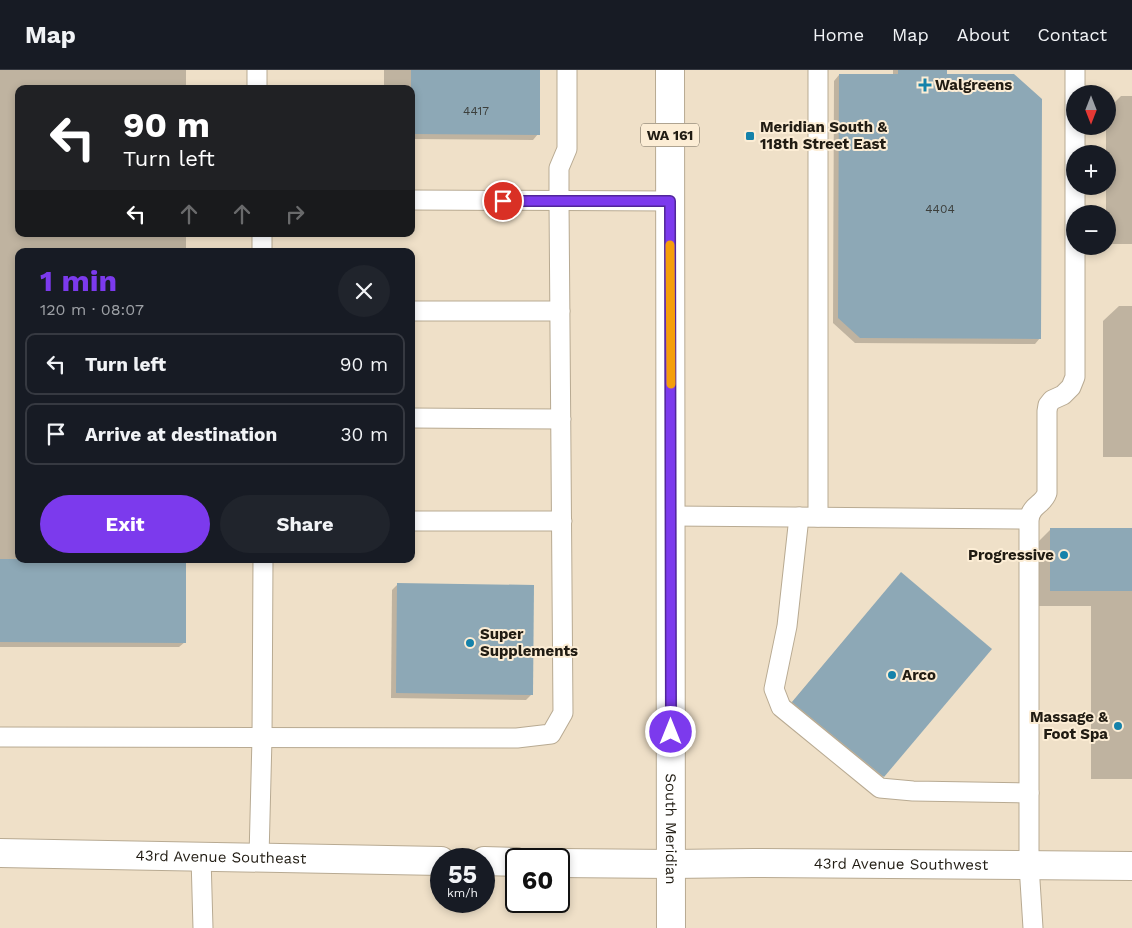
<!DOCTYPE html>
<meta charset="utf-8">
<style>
:root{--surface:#171b24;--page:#20242c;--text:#f1f3f6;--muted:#9ea1a6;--line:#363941;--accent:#7c3aed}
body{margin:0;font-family:"Work Sans",sans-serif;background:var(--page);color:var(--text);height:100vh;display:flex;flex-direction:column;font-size:19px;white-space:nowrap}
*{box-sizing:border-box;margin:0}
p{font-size:16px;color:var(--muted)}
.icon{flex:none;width:28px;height:28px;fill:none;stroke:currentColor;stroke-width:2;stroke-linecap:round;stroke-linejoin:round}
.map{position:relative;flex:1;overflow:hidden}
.side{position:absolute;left:15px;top:178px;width:400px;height:315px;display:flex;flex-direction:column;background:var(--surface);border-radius:10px;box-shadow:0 2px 8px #0003}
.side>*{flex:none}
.guide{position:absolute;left:15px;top:15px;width:400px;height:152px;border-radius:10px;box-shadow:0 2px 8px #0003;background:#202124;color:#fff;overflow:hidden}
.needle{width:32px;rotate:180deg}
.controls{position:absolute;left:1066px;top:15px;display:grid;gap:10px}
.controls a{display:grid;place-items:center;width:50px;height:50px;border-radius:50%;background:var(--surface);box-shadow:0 2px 8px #0003;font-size:25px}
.speed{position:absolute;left:430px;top:778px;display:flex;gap:10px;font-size:25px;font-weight:700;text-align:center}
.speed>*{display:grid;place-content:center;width:65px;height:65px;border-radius:50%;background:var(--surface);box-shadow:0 2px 8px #0003;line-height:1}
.speed small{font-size:12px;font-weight:400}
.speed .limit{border:2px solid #111;border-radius:8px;background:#fff;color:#111}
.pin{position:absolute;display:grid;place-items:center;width:42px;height:42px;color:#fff;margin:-21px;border:2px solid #fff;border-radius:50%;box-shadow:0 1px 5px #0007}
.me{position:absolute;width:55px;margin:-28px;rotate:0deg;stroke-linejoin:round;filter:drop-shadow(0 0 4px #0008)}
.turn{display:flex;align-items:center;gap:18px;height:105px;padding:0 25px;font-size:22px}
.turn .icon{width:65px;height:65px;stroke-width:2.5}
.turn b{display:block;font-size:35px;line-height:42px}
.lanes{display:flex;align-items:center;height:48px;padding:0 25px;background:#0003;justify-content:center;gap:25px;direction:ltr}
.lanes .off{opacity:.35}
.round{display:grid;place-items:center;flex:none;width:52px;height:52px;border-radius:26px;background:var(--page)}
.head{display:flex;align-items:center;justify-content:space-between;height:85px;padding:0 25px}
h1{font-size:30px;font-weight:700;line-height:38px;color:var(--accent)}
.button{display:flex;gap:10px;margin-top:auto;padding:10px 25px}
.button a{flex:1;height:58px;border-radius:30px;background:var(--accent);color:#fff;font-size:20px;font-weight:700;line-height:58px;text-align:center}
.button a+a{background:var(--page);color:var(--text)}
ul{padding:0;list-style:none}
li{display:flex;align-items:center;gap:15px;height:62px;margin:0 10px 8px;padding:0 15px;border:2px solid var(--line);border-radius:10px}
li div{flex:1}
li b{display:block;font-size:19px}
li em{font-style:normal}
header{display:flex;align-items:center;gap:30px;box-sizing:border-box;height:70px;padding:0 25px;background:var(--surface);border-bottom:1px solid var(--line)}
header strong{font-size:24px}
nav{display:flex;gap:28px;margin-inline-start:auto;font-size:18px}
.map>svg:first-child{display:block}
.shadow{fill:#0003}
.building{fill:#8da8b6}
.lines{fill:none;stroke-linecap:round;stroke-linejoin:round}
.service-casing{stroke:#b8aa92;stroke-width:21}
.minor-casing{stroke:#b8aa92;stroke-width:30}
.tertiary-casing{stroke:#b8aa92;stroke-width:30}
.primary-casing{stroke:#b8aa92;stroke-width:30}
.service{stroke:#fff;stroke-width:19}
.minor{stroke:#fff;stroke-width:28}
.tertiary{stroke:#fff;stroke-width:28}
.primary{stroke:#fff;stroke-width:28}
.route-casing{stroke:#51269a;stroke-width:12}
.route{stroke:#7c3aed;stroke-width:9}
.slow{stroke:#f59e0b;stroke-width:9}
.poi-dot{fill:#1582aa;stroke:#fcedd5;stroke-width:2}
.labels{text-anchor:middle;stroke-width:4;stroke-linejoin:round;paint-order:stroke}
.number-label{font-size:12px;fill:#3c3f3c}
.shield{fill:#fcedd5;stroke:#635b4d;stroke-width:1}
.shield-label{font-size:14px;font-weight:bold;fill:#211c13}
.poi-label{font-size:15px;font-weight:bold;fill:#211c13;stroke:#fcedd5;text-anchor:start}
.street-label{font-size:15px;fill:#211c13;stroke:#fcedd5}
</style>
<header>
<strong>Map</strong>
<nav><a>Home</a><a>Map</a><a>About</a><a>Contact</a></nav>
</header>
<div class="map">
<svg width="1132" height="858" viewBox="0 0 1132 858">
<rect width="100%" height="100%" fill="#efe0c8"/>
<g class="shadow">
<polygon points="0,0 186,0 186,19 19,19 19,164 186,164 186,181 19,181 19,489 185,489 185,572 179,577 0,577"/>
<polygon points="384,0 539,0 538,64 533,70 411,69 411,19 384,19"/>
<polygon points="893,0 946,0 946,5 1040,268 1035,274 855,273 833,253 834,11 839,5 893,5"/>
<polygon points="1121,26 1132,26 1132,174 1108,174 1108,144 1106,144 1106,116 1108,116 1108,84 1106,84 1106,56 1108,56 1108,39"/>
<polygon points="1119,236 1132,236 1132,387 1103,387 1103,251"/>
<polygon points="1051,459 1132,459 1132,709 1091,709 1091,536 1035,536 1035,475"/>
<polygon points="896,509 883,706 878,711 788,637"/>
<polygon points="397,515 532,624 526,630 391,628 392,520"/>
</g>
<g class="building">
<polygon points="411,0 540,0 540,65 411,64"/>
<polygon points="898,0 947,0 947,4 1014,4 1042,29 1041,269 860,268 838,248 839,4 898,4"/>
<rect x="1050" y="458" width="82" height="63"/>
<polygon points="0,489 186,489 186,573 0,572"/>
<polygon points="901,502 992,579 884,707 792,632"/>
<polygon points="397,513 534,515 533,625 396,623"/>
</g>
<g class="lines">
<defs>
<g id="service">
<polyline points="257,0 257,19"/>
<polyline points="818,0 818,447"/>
<polyline points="411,130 670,131"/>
<polyline points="262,164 262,181"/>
<polyline points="411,241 560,241"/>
<polyline points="411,348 561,349"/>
<polyline points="671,446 1029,449"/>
<polyline points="799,447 787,556 774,619 781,637 880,718 913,721 1029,723"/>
<polyline points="411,451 562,451"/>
<polyline points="0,667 517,668 551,664 563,643 559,131 559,98 567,79 567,0"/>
<polyline points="201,787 203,858"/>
<polyline points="259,787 262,668 263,489"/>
<path d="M1033,858l-4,-63v-346c3,-15 14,-14 18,-26v-82l1,-6 4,-5 11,-5 8,-8 4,-10v-307"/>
</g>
<g id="minor">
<path id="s1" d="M671,794l82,-1 379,3"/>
</g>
<g id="tertiary">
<path id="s2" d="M0,783l441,8"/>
<polyline points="484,791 516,792"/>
<polyline points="559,793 671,794"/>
</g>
<g id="primary">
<path id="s3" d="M670,0l1,858"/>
</g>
</defs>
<use href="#service" class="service-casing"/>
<use href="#minor" class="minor-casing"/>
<use href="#tertiary" class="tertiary-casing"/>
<use href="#primary" class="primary-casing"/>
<use href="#service" class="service"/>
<use href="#minor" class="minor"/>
<use href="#tertiary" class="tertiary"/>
<use href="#primary" class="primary"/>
</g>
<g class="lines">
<defs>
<polyline id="route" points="503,131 670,131 671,662"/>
</defs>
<use href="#route" class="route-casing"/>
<use href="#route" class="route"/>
<polyline class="slow" points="670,175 671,314"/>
</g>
<g class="poi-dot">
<path d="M922.5 7.5h5v5h5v5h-5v5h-5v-5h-5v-5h5z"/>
<rect x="745" y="61" width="10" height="10" rx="2.5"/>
<circle cx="1064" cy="485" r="5"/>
<circle cx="470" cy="573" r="5"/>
<circle cx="892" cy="605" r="5"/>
<circle cx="1118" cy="656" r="5"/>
</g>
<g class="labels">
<g class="number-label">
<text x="476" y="45">4417</text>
<text x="940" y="143">4404</text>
</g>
<rect class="shield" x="641" y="53.5" width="58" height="23" rx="4"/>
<g class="shield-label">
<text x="670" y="70">WA 161</text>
</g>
<g class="poi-label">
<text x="935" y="20">Walgreens</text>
<text x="760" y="62">Meridian South &amp;<tspan x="760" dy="17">118th Street East</tspan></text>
<text x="1054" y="490" text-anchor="end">Progressive</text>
<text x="480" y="569">Super<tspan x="480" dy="17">Supplements</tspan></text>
<text x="902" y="610">Arco</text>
<text x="1108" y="652" text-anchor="end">Massage &amp;<tspan x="1108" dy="17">Foot Spa</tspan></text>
</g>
<g class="street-label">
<text dy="5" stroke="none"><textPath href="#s3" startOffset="759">South Meridian</textPath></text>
<text dy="5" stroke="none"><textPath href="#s2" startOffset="221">43rd Avenue Southeast</textPath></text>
<text dy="5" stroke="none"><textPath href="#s1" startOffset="230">43rd Avenue Southwest</textPath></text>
</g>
</g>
</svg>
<div class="controls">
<a><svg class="needle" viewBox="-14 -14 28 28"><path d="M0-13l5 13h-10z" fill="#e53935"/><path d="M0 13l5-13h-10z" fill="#9ea1a6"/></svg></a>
<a>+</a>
<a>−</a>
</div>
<div class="speed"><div>55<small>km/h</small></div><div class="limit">60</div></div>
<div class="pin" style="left:503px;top:131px;background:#d93025"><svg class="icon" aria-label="arrive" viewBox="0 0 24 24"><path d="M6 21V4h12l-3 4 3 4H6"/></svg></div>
<svg class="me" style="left:671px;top:662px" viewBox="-20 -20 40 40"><circle r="17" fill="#7c3aed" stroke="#fff" stroke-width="3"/><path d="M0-11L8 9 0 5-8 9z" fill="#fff"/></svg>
<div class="guide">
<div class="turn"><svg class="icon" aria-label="left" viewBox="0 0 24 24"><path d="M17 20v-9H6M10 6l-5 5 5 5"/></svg><div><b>90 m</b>Turn left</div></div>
<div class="lanes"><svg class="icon" aria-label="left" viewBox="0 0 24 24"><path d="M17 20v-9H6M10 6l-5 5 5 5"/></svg><svg class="icon off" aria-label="ahead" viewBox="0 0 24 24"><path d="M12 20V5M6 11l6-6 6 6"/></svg><svg class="icon off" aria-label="ahead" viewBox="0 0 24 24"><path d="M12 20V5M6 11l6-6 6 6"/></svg><svg class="icon off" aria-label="right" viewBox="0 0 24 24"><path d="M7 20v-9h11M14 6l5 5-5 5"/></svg></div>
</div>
<section class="side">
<div class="head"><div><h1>1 min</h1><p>120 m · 08:07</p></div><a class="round"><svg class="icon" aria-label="close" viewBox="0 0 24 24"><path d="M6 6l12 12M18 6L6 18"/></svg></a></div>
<ul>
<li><svg class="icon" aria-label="left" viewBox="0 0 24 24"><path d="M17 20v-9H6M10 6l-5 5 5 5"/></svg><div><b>Turn left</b></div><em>90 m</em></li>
<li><svg class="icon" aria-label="arrive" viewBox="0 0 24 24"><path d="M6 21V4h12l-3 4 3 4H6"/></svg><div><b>Arrive at destination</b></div><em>30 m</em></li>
</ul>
<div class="button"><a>Exit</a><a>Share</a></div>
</section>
</div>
